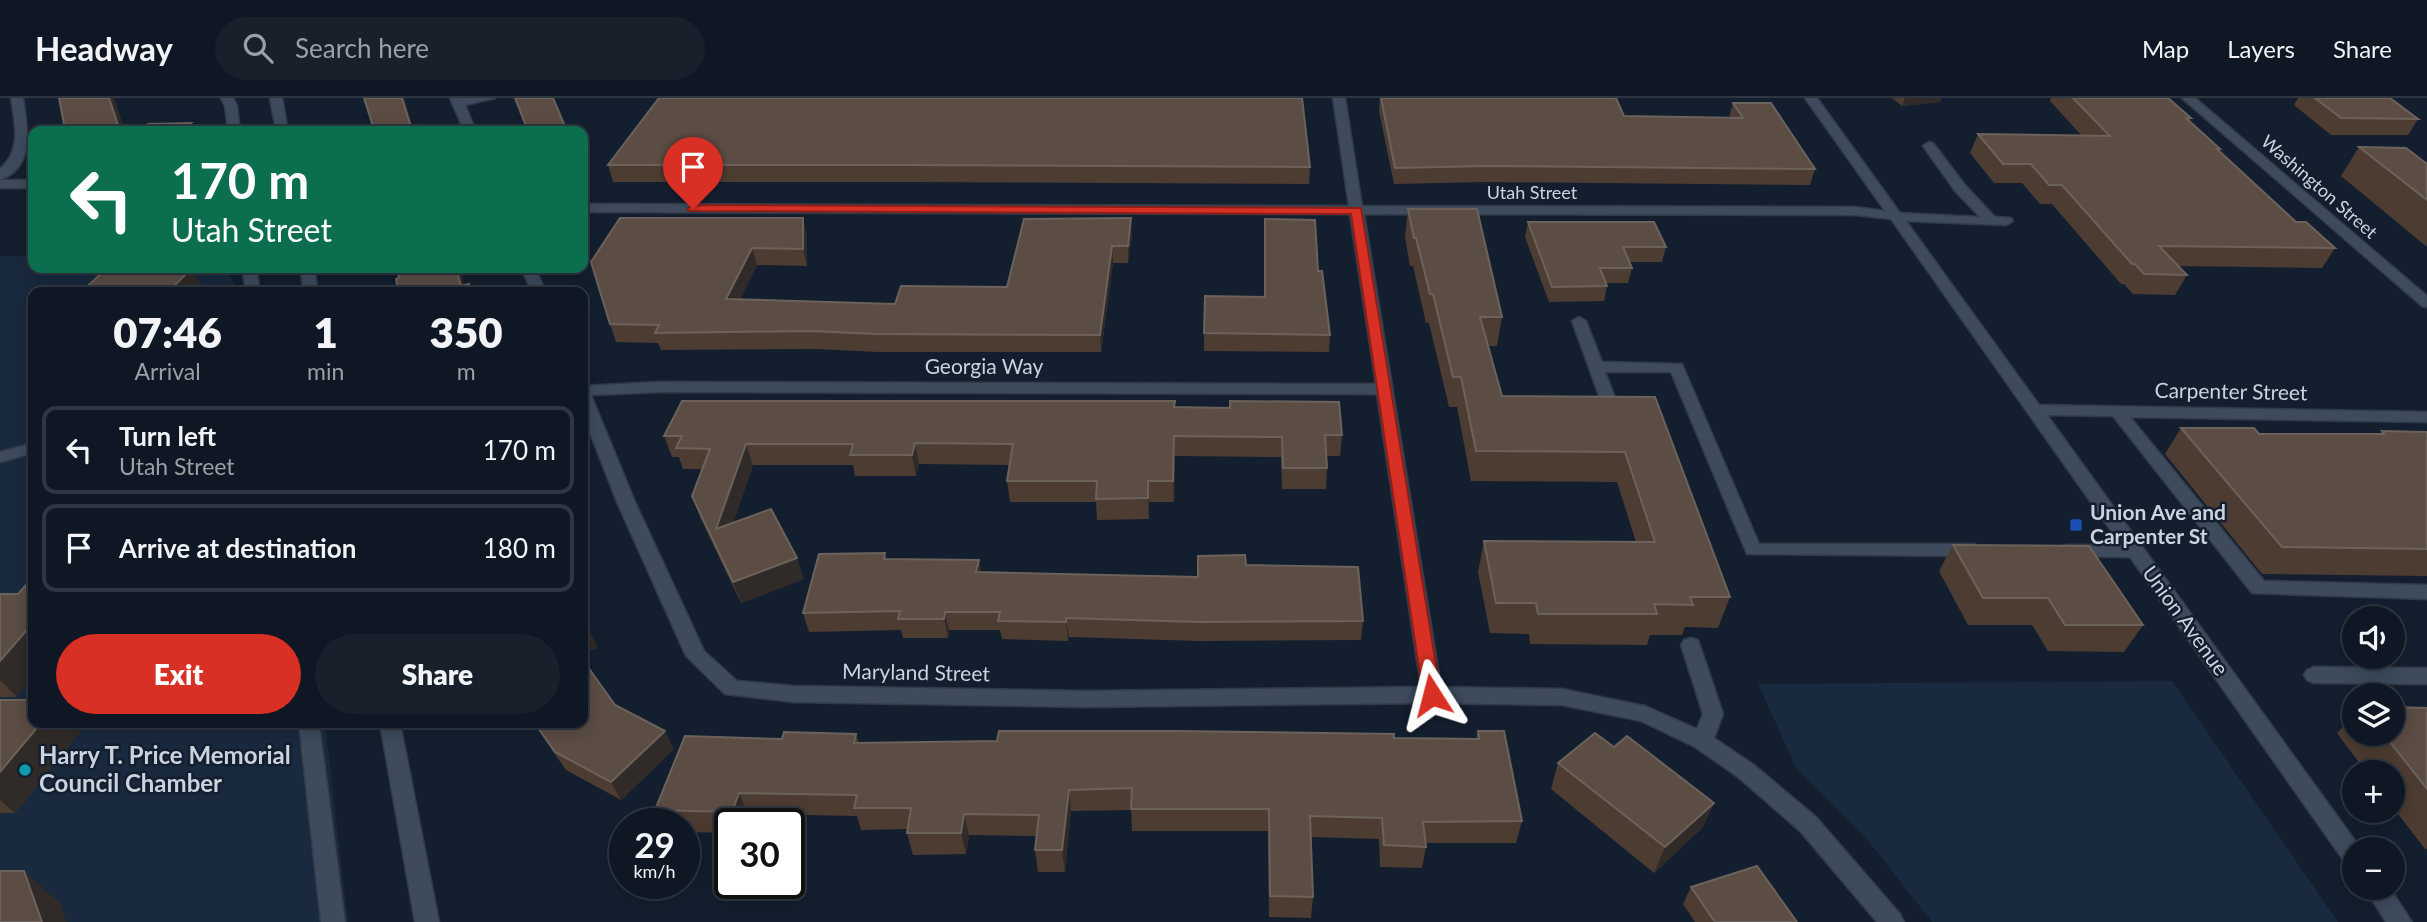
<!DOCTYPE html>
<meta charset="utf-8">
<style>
:root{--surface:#0e1723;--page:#17202b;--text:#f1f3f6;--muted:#9b9fa6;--line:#2e3641;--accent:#d93025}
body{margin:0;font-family:Lato,sans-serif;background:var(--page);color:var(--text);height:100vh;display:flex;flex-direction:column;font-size:26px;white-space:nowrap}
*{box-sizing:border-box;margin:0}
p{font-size:23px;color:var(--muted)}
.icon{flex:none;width:38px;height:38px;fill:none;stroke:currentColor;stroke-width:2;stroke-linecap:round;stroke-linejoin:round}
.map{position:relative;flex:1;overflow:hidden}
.panel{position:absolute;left:28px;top:189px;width:560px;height:441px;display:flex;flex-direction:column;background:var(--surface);border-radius:14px;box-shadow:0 4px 18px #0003,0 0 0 2px var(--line)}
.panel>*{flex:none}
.banner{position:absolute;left:28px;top:28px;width:560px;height:147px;border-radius:14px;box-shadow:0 4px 18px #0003,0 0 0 2px var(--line);background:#0b6e4f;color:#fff;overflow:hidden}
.buttons{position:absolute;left:2342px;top:508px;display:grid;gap:14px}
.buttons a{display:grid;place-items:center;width:63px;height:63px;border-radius:50%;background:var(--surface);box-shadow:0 4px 18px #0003,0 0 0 2px var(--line);font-size:35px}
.speed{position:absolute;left:609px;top:710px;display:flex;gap:14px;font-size:35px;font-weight:700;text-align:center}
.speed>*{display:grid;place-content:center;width:91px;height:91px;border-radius:50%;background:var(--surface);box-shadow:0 4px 18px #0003,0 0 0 2px var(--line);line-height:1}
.speed small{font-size:18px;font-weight:400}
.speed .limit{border:4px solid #111;border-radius:10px;background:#fff;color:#111}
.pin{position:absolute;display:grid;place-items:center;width:60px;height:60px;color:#fff;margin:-72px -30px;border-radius:50% 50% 50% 0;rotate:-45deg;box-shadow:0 0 7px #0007}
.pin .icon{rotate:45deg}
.me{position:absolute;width:77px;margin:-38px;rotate:351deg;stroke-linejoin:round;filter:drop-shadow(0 0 5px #0008)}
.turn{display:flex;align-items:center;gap:24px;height:147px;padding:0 28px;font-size:32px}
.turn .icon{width:91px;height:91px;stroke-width:2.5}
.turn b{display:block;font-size:49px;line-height:60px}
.eta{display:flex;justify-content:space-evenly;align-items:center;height:119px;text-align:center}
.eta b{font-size:42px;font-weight:800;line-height:49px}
.cta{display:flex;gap:14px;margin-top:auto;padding:14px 28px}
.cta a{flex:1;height:80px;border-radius:42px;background:var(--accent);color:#fff;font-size:28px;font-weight:800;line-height:80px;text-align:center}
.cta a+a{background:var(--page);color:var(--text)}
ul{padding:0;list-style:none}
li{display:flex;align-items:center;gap:21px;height:88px;margin:0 14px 10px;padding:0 14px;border:4px solid var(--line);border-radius:14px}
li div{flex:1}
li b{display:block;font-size:26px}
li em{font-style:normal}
header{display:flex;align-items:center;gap:42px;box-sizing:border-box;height:98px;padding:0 35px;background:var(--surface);border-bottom:2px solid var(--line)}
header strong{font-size:33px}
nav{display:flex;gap:38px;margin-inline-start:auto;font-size:24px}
.search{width:490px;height:63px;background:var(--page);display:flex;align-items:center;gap:18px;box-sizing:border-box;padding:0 24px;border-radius:38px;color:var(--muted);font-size:26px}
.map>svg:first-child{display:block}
.built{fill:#19293e}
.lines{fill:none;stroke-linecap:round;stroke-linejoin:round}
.minor-casing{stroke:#323947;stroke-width:3}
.minor{fill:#3d4b5d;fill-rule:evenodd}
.wall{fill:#4d3c31}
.shaded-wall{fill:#302a28}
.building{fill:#5b4d44;stroke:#6c625c;stroke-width:2}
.route{fill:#d93025;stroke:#8d1f18;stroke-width:2}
.transit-dot{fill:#1a4fb4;stroke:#131f2f;stroke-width:2.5}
.culture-dot{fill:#0f9aa8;stroke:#131f2f;stroke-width:2.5}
.labels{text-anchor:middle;stroke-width:5;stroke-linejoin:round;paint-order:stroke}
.far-street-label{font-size:18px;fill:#cbd3df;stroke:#131f2f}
.street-label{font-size:21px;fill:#cbd3df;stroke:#131f2f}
.poi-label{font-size:21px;font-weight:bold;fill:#cbd3df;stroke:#131f2f;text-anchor:start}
.near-poi-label{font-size:24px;font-weight:bold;fill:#cbd3df;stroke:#131f2f;text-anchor:start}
</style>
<header>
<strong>Headway</strong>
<div class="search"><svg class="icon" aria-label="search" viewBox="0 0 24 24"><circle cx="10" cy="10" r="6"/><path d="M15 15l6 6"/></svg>Search here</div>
<nav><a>Map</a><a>Layers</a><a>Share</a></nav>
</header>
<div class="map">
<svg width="2427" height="824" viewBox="0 0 2427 824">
<rect width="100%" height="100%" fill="#131f2f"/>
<g class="built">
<polygon points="0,158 33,158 33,170 226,170 238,194 33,194 33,625 325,625 348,824 0,824"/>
<polygon points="2172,583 2338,824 1932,824 1866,740 1796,670 1758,586"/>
</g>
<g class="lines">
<defs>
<g id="minor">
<path d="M11,0h12c4,29 13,69 -23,82v-11c22,-19 15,-45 11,-71z"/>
<polygon points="221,0 233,0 237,8 240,33 228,33 225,8"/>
<polygon points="270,0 282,0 288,33 276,33"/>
<polygon points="450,0 495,0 465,7 476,33 464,33"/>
<path d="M1333,0h12l17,108 493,1 30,4 -80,-113h12l83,115 80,4 -25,-26 -32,-45 6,-4 4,1 32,42 30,32 16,1 2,3 -7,4 -100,-4 133,184 388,7v10l-297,-5 134,164 163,4v14l-175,-6 -139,-177 -66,-1 314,434h-7v18l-8,-3 -216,-307 -68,-1 -3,-5 3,-5 6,-1h53l-230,-326 -36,-4 -491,-1 77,473 121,2 83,17 52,23 6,-15 -22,-69 3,-5 7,-2 7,2 25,74 -9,24 40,27 62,52 84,97 4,8h-27l-77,-91 -62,-54 -43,-30 -54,-26 -79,-16 -130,-2 -346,4 -292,-5 -69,-8 -39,-38 -69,-154 -34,-87v-29l75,-4 718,2 -26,-170 -767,-2v-8l766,2zM658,294l719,2 44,293 -335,4 -292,-5 -57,-5 -33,-30 -69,-149 -44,-107z"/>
<polygon points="2182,0 2195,0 2427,198 2427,209 2422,208"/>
<rect x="0" y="82" width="33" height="8"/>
<polygon points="242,170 256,170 260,194 246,194"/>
<polygon points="300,170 314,170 318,194 304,194"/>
<polygon points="521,170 535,170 546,194 532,194"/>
<polygon points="1579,219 1586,223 1602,264 1682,266 1759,446 1973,446 1979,448 1982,452 1979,456 1973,458 1747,456 1671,274 1605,274 1619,310 1611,315 1605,314 1572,223"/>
<polygon points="33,345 33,355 0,364 0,354"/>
<polygon points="2314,569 2427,570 2427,586 2314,585 2307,582 2304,577 2307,572"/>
<polygon points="299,625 319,625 345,824 321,824"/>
<polygon points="380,625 400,625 439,824 415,824"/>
<polygon points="2364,789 2389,789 2412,824 2386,824"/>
</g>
</defs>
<use href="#minor" class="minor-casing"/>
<use href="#minor" class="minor"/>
</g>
<g class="wall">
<polygon points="659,0 1310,69 1309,86 913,84 613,84 608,67"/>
<polygon points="1380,0 1616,0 1624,18 1729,20 1733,5 1815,71 1810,87 1484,84 1394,86 1379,13"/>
<polygon points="1892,0 1941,0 1940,4 1902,8"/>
<polygon points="2051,0 2168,0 2191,20 2189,23 2220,51 2219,53 2296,124 2335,150 2322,170 2178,168 2187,177 2175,197 2133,196 2124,186 2121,186 2052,106 2040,106 2022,85 1994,85 1970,55 1978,36 2082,38 2050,3"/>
<polygon points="2298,0 2390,0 2418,21 2408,37 2331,37 2294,7"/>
<polygon points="2359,49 2427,66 2427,149 2341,78"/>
<polygon points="583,70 587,83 583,83"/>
<polygon points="1408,111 1502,219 1497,248 1488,248 1502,298 1655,299 1730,499 1718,530 1685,529 1682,537 1650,537 1647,547 1530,546 1529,536 1490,535 1478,474 1484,443 1636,444 1617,384 1471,383 1457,309 1449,309 1429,225 1426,225 1413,168 1410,168 1405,139"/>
<polygon points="1528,124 1666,149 1662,164 1629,164 1632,170 1628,185 1606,185 1607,188 1604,203 1549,204 1525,139"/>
<polygon points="807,137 807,168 757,167 740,201 895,206 1007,189 1132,137 1128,165 1113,165 1101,254 878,254 816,251 661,252 658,245 616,244 610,226 591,164"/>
<polygon points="1318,173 1330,237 1329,254 1204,253 1204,235 1264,199"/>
<polygon points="1175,309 1342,337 1340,358 1327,358 1327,370 1326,391 1282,391 1281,359 1175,358 1174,404 1149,404 1149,421 1097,422 1096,404 1010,404 1007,383 1010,367 919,366 916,378 855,378 853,367 753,367 733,425 804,481 741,505 700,419 692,398 702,371 683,371 679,359 672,359 664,338"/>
<polygon points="2181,330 2259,336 2380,336 2382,333 2427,334 2427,478 2262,476 2165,356"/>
<polygon points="1953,447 2143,527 2124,554 2048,553 2032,527 1968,527 1939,473"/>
<polygon points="885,455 886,461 979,462 981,474 1198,479 1246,467 1363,523 1361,542 1200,543 1069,539 1068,543 1002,541 1000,532 949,532 948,540 903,540 901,532 809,534 803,515"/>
<polygon points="0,496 18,496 17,599 0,599"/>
<polygon points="0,602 33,625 80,625 84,629 15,715 0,715"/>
<polygon points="615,607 674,651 621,702 566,672 533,625 583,625"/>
<polygon points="2427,610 2427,751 2425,751 2392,708 2392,674 2366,674 2337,635 2354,618 2354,635 2392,635"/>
<polygon points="1478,633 1522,723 1516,745 1426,745 1426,749 1422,770 1380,769 1379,741 1311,739 1313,799 1311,820 1269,819 1268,733 1132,733 1131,712 1071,713 1065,774 1038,774 1035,752 1036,738 969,737 966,756 913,757 907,735 908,731 861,732 857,718 748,716 745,726 730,726 730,735 684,734 684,726 662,726 655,712 782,641 856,636 859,645 1394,640 1476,641"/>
<polygon points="1614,649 1714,705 1702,730 1654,775 1551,691 1558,665"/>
<polygon points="1691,789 1797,824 1695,824 1683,806"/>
</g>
<g class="shaded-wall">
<polygon points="109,0 114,0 125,33 120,33"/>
<polygon points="402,0 404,0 414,33 411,29"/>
<polygon points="1905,0 1941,0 1940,4 1902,8"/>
<polygon points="191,25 195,33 181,33"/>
<polygon points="803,120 807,137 807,168 803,151"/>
<polygon points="1131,120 1132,137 1128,165 1128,148"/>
<polygon points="1112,148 1113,165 1101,254 1100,237"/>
<polygon points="752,150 757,167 731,219 726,201"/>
<polygon points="456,170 460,170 466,194 461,188"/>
<polygon points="191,171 206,194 168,194"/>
<polygon points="1174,338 1175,358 1174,404 1173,383"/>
<polygon points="915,345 919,366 916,378 912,357"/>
<polygon points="746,346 753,367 724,452 716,431"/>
<polygon points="1148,383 1149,404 1149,421 1148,400"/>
<polygon points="797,460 804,481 741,505 733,484"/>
<polygon points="979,462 982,480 976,474"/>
<polygon points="945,514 949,532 948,540 944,521"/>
<polygon points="1066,520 1069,539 1068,543 1066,524"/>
<polygon points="33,525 33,580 17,599 0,582 0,563"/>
<polygon points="589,531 598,550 583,556 583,534"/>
<polygon points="41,625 80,625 84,629 15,715 0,702 0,674"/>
<polygon points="665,633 674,651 621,702 611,684"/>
<polygon points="1069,692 1071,713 1065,774 1062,752"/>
<polygon points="739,695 748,716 745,726 737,726 732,714"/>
<polygon points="1714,705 1702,730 1654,775 1665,749"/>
<polygon points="964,716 969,737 966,756 961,735"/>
<polygon points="24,773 60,805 67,824 42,824"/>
</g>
<g class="building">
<polygon points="59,0 109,0 120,33 72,33 64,26"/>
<polygon points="364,0 402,0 411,29 418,27 417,33 370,33 372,25"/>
<polygon points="515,0 553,0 567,33 528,33"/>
<polygon points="659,0 1302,0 1310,69 910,67 608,67"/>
<polygon points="1381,0 1616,0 1624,18 1743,20 1733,5 1771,5 1815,71 1487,68 1395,70"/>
<polygon points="2073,0 2168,0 2191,20 2186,20 2220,51 2217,51 2296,124 2306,124 2335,150 2159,148 2187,177 2144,176 2135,166 2132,166 2062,87 2049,87 2031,66 2003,66 1978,36 2110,38"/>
<polygon points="2315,0 2390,0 2418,21 2341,20"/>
<polygon points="191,25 181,33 138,33 148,26"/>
<polygon points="2359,49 2406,50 2427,66 2427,102"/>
<polygon points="1408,111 1477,111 1502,219 1480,219 1502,298 1655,299 1730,499 1690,499 1693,507 1654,506 1657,516 1538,516 1536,505 1496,505 1484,443 1655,444 1625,354 1476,353 1461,279 1453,279 1433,196 1430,196 1416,140 1414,140"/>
<polygon points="620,120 803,120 803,151 752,150 726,201 895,206 901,188 1007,189 1024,121 1131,120 1128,148 1112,148 1100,237 875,236 812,233 655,235 659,227 610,226 591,164"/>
<polygon points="1265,121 1315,122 1318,173 1322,173 1330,237 1204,235 1205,198 1265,199"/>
<polygon points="1528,124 1654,124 1666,149 1623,149 1632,170 1600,170 1607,188 1552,189"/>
<polygon points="397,170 456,170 461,188 469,186 471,194 398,194 396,181 399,180"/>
<polygon points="191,171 168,194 81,194 105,172"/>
<polygon points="682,303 1175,303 1174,309 1230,310 1230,303 1339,304 1342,337 1325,337 1327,370 1283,370 1282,339 1174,338 1173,383 1148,383 1148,400 1096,401 1097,383 1007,383 1013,346 915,345 912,357 850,357 853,346 746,346 716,431 771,411 797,460 733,484 692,398 710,351 676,350 682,338 664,338"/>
<polygon points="2181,330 2254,330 2259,336 2384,336 2382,333 2427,334 2427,451 2282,449"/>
<polygon points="1953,447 2089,448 2143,527 2065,527 2048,500 1983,500"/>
<polygon points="885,455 884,461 979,462 976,474 1198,479 1198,458 1245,457 1246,467 1358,469 1363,523 1199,524 1066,520 1066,524 998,523 1000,514 945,514 944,521 898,521 900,513 803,515 819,456"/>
<polygon points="33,479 33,525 0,563 0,496 18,496"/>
<polygon points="583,520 589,531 583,534"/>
<polygon points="583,562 615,607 665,633 611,684 555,654 535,625 583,625"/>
<polygon points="0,602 33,602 33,625 41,625 0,674"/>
<polygon points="2392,609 2427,610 2427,691 2383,635 2392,635"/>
<polygon points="999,633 1174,633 1394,636 1394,640 1479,641 1478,633 1504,633 1522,723 1423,724 1426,749 1384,747 1382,720 1310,718 1313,799 1270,798 1269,711 1131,711 1132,690 1069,692 1062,752 1035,752 1039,717 964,716 961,735 907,735 911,710 854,710 857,697 739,695 732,714 655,712 685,638 782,641 784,634 856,636 854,645 997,643"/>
<polygon points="1595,635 1614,649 1627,638 1714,705 1665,749 1558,665"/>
<polygon points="1757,768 1797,824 1715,824 1691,789"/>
<polygon points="0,773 24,773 42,824 0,824"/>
</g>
<polygon class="route" points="693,107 1361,110 1441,597 1438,602 1432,604 1425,602 1423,597 1351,116 689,113 687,111"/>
<rect class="transit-dot" x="2069" y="420" width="14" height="14" rx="3.5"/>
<circle class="culture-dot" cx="25" cy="672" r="7"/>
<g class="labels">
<g class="far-street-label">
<text transform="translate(2319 89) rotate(41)" y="6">Washington Street</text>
<text x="1532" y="101">Utah Street</text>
</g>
<g class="street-label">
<text x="984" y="276">Georgia Way</text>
<text transform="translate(2231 294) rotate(1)" y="7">Carpenter Street</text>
<text transform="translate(2185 523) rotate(54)" y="7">Union Avenue</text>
<text transform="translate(916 575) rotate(1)" y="7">Maryland Street</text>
</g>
<g class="poi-label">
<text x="2090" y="422">Union Ave and<tspan x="2090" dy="24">Carpenter St</tspan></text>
</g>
<g class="near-poi-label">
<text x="39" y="666">Harry T. Price Memorial<tspan x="39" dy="28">Council Chamber</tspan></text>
</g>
</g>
</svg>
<div class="buttons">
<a><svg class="icon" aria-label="sound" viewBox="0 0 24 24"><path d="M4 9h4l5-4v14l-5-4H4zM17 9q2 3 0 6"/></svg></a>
<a><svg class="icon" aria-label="layers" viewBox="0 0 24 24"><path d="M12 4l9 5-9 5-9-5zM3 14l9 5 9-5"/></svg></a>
<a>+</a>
<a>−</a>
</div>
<div class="speed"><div>29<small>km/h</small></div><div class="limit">30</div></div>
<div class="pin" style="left:693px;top:111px;background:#d93025"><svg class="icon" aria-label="arrive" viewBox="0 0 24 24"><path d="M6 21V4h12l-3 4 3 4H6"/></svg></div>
<svg class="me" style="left:1432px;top:597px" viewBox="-20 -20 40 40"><path d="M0-17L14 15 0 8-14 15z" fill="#d93025" stroke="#fff" stroke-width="4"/></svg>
<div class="banner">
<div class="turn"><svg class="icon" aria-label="left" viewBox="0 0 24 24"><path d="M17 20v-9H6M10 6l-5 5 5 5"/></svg><div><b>170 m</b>Utah Street</div></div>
</div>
<section class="panel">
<div class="eta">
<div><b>07:46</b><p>Arrival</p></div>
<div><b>1</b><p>min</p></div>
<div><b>350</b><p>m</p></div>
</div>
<ul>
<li><svg class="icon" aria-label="left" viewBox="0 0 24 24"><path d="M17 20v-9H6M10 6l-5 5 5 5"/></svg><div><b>Turn left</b><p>Utah Street</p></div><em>170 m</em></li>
<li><svg class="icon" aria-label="arrive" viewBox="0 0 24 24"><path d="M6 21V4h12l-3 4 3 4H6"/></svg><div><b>Arrive at destination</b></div><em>180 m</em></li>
</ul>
<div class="cta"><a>Exit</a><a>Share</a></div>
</section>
</div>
